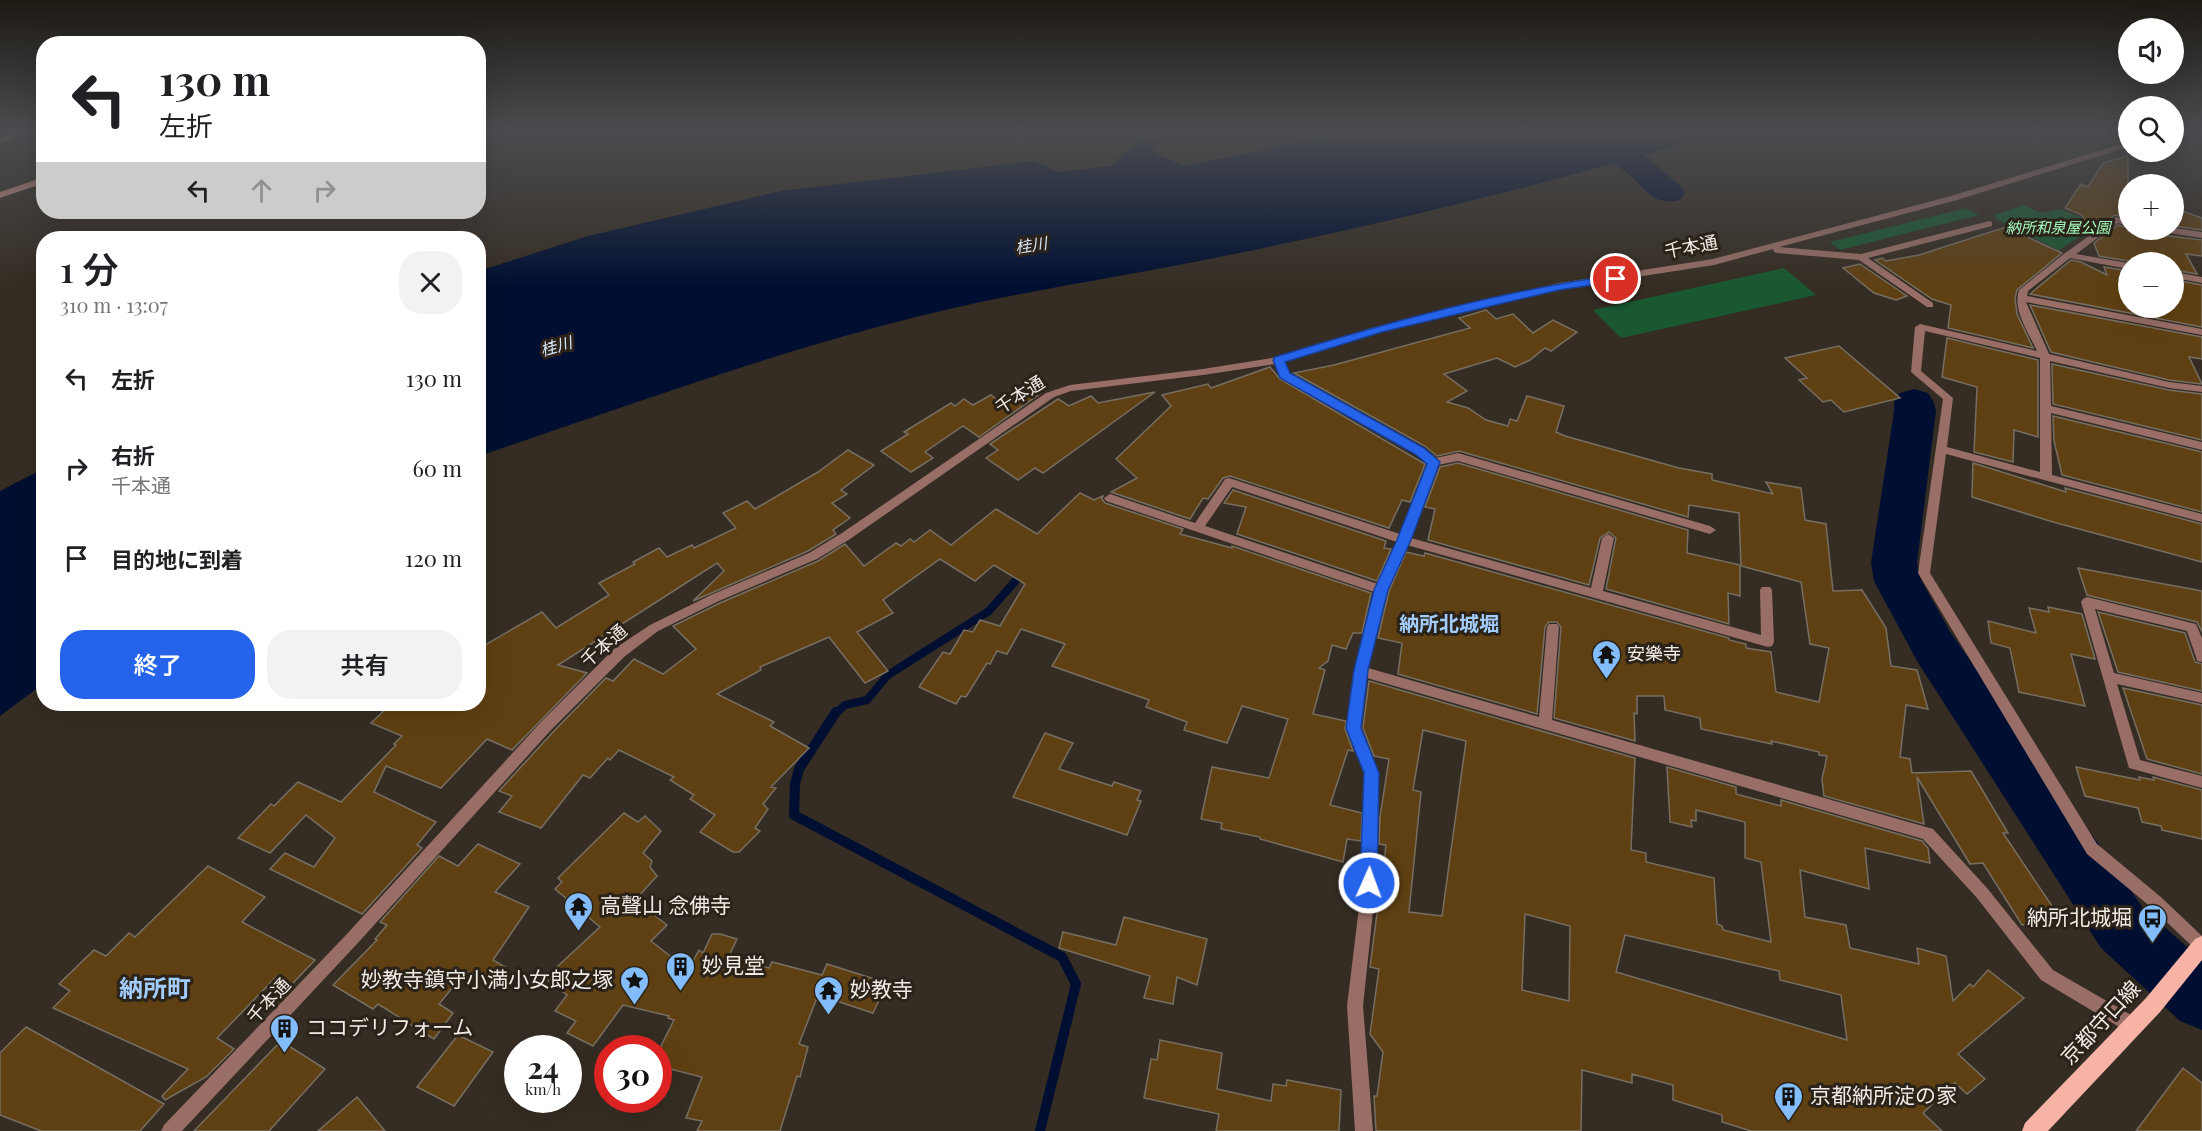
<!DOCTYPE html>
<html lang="ja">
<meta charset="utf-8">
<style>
:root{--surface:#fff;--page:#f2f2f2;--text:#202124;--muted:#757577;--accent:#2563eb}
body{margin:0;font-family:"Playfair Display","Noto Sans JP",serif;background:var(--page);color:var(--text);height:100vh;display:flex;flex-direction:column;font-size:22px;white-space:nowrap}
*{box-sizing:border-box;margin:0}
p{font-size:20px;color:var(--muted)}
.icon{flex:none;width:33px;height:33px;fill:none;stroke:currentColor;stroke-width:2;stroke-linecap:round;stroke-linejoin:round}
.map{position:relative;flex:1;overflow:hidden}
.drawer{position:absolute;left:36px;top:231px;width:450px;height:480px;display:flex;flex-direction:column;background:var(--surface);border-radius:24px;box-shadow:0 6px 24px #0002}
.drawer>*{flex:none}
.banner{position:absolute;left:36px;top:36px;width:450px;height:183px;border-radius:24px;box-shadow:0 6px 24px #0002;background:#fff;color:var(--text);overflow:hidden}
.fabs{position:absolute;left:2118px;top:18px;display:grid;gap:12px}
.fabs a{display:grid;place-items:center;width:66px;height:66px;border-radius:50%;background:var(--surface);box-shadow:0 6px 24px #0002;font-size:30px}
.speed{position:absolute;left:504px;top:1035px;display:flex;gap:12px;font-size:30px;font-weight:700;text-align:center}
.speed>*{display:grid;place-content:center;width:78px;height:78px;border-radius:50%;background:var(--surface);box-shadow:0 6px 24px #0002;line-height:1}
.speed small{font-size:15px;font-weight:400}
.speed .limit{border:9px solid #d22;background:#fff;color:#111}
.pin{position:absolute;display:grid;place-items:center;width:51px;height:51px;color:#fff;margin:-26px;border:3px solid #fff;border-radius:50%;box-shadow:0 2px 6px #0007}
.me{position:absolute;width:66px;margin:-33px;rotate:2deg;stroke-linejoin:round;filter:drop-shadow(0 0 4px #0008)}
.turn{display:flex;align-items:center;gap:21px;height:126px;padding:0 24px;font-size:27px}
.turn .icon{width:78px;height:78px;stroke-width:2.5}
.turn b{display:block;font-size:42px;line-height:51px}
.lanes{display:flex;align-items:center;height:57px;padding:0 24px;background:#0003;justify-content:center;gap:30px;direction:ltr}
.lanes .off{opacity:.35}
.round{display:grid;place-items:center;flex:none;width:63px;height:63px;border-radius:24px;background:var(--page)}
.summary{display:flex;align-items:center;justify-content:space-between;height:102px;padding:0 24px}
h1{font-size:36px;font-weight:600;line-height:45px}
.cta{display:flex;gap:12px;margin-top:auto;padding:12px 24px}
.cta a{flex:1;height:69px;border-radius:24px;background:var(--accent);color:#fff;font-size:24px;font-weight:600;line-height:69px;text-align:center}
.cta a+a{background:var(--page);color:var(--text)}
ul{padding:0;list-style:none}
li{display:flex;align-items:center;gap:18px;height:90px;padding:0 24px}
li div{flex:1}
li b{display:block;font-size:22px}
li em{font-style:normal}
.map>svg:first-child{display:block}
.green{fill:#195831}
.water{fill:#000f31}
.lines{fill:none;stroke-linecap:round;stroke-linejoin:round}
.stream-far1{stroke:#000f31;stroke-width:8}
.stream{stroke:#000f31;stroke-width:10}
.river{fill:#000f31;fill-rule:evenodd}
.building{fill:#5f4012;stroke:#776e63;stroke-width:1.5;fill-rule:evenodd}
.street{fill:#986e67;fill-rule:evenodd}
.secondary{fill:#d59286;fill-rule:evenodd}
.primary{fill:#f8b3a7;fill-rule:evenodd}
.route{fill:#2563eb;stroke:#184099;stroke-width:1.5}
.labels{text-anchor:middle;stroke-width:6;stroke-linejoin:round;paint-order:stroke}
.far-park-label{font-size:15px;font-style:italic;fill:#a2fabb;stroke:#2b2319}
.far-water-label{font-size:16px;font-style:italic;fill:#d7e4f8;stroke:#2b2319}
.street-label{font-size:18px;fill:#f1ebe5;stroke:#2b2319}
.poi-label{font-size:18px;fill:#f1ebe5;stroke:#2b2319;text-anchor:start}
.neighbourhood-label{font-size:20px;font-weight:bold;fill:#a2ccfb;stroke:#2b2319}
.near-poi-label{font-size:21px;fill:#f1ebe5;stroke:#2b2319;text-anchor:start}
.near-street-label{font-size:21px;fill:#f1ebe5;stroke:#2b2319}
.near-neighbourhood-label{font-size:24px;font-weight:bold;fill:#a2ccfb;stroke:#2b2319}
</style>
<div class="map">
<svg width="2202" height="1131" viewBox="0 0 2202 1131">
<rect width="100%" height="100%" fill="#352d23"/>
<g class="green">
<polygon points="2023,205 2041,213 2061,209 2098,225 2059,250 1994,218 1996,217 1994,215"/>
<polygon points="1966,208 1979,215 1840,250 1830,242"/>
<polygon points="1784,268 1816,295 1621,338 1593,310"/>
</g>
<g class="water">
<path d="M1151,130h36l-26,12 -11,9 34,15 178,-36h366c-166,51 -334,92 -504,126 -95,20 -192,33 -287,56 -156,37 -307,93 -458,144v-185l109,-35 193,-45 254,-30 23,11 53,-6z"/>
<polygon points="43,469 43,684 0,716 0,491"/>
</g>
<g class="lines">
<polyline class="stream-far1" points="835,714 845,705 867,700 888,675 989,611 1024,571"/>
<polyline class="stream" points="836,712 799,769 795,784 794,815 1062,957 1076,984 1040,1131"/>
<g class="river">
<path d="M1569,131l72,21 39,34 5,7 -5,7c-33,8 -38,-21 -63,-34 -17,-9 -41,-13 -59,-18l-5,-7 5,-7z"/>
<polygon points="1914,389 1928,393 1934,402 1936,411 1917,563 1921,580 1951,633 2143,908 2202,960 2202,1030 2180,1021 2101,948 1917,661 1874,581 1871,563 1894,411 1894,402 1900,393"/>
</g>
</g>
<g class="building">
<polygon points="2128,156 2128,218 2115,215 2090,233 2082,215 2065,208 2081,184 2088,187 2103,163"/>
<polygon points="2174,208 2202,218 2202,230 2174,226"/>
<polygon points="2118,225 2128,228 2128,231 2202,240 2202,256 2186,254 2197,274 2174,270 2174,262 2128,261 2099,256 2094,243"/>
<polygon points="2006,227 2062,253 2017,290 2015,298 2017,314 2033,348 1948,328 1951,305 1932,299 1875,260 1882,258 1886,261 1919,255"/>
<polygon points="2071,260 2081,262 2107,275 2104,267 2128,271 2128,308 2174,308 2174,280 2202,285 2202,327 2030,294"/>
<polygon points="1860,264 1907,296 1896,300 1874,293 1843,268"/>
<polygon points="2030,305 2202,337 2202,359 2189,357 2202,384 2169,380 2051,352"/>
<polygon points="1486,310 1496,319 1513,314 1533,333 1553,320 1577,332 1551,351 1545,348 1530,360 1515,367 1497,358 1444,374 1467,391 1447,402 1468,408 1486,420 1508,426 1510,419 1517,421 1527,396 1564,406 1556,432 1565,436 1679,468 1712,474 1712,480 1773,494 1766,482 1801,488 1805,520 1826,524 1833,591 1862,590 1886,628 1891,666 1917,670 1928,709 1906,705 1900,757 1910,759 1912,773 1971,771 2008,833 2003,833 2062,921 2022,925 1983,863 1970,864 1917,777 1924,824 1824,796 1822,779 1827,756 1819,755 1819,752 1771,741 1772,744 1701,729 1700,718 1665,710 1664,696 1637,696 1637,714 1634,713 1635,741 1554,718 1561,627 1557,622 1549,622 1545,627 1537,714 1398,674 1402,643 1378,638 1389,591 1406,552 1424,556 1425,553 1729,638 1729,640 1746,644 1746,648 1771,652 1776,692 1819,702 1829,648 1810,644 1801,582 1741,566 1739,513 1689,505 1688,517 1459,451 1437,456 1425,446 1294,373 1334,365 1470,328 1459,318"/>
<polygon points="1947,338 2038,360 2038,437 2014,430 2013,462 1974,452 1977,387 1942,377"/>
<polygon points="1839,346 1900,398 1844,412 1831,400 1823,402 1799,380 1807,378 1785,358"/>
<polygon points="2052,364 2169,390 2202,394 2202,440 2053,404"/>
<polygon points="1270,367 1280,379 1425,464 1410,502 1402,500 1389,528 1230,476 1223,478 1208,499 1203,498 1190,519 1111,492 1137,478 1116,459 1171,406 1162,395 1208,384 1211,388"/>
<polygon points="1029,385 1041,393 979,437 963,426 925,452 933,458 911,472 881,451 908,434 904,432 951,403 955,406 964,399 973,405 991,395 996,399"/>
<polygon points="1155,392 1043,473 1035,468 1018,480 986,458 998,450 990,444 1058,399 1069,406 1091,396 1098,403"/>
<polygon points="2053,416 2202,452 2202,512 2062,475 2054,441"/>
<polygon points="848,450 874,465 841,490 847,494 832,503 850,518 833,530 836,534 808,551 693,601 724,571 717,563 558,665 587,673 512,750 487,739 441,788 386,766 374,792 436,822 417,845 422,848 362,914 270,869 285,853 314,867 335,838 306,815 270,853 238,838 271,804 274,806 298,782 341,802 396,745 394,744 402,736 371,723 391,704 478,704 478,649 542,612 556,628 609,595 599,583 635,564 633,562 659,548 667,557 692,545 694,548 736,528 723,513 747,501 755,509 818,472"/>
<polygon points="1458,463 1688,530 1687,553 1740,565 1740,596 1728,593 1729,624 1606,589 1616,538 1609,532 1600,538 1589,585 1428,540 1435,509 1425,507 1440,467"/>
<polygon points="1973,463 2066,492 2065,488 2202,524 2202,562 2053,522 1972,497"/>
<polygon points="1233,490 1386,541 1384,548 1391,549 1377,581 1237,534 1246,507 1224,503"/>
<polygon points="1080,493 1094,500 1103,496 1102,499 1105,503 1183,529 1180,534 1232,548 1232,546 1371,593 1362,633 1353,633 1346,649 1332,645 1328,661 1319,668 1325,670 1313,714 1346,721 1345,729 1353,751 1348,750 1330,805 1362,813 1361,841 1347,839 1343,862 1260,839 1260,837 1221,829 1222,823 1201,819 1212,767 1269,778 1288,719 1242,706 1227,743 1184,730 1187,722 1146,707 1149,700 1052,666 1065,644 1021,629 1007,654 997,651 990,664 987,663 966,697 961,696 956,704 919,687 943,652 950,654 964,630 973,632 980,620 1000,626 1025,584 994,565 975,581 940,559 883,600 893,613 857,632 888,671 865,683 829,637 760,667 761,670 717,694 774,722 770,726 809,748 771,787 776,788 763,804 768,809 755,828 760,831 739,852 733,852 700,832 715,815 690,799 694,795 670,780 674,777 619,750 610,760 608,758 590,778 583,775 541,828 499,812 512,796 499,791 553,732 606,678 613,681 634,659 663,674 696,649 673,626 720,603 818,561 845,544 864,566 896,543 901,546 910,539 914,542 930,530 951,545 996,509 1037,534"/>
<polygon points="2078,568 2202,591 2202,632 2197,622 2087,595"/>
<polygon points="2048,607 2082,614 2095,659 2071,654 2085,706 2019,692 2010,648 1991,643 1988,621 2036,633 2029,608 2049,612"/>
<polygon points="2098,612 2185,633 2195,662 2202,664 2202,691 2118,672"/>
<path d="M1369,681l266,77 -4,92 15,3v9l68,16 3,46 5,2 1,4 48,12 -10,-80 -16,-4v-36l-49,-12v11l-5,-1 1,7 -22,-5 -3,-55 69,20v7l45,12v-6l141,41 6,7 2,15 -65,-15 4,41 -69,-19 5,47 41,8 4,23 69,16 -2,-16 29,8 7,45 17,-17 3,3 15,-17 36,28 -66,56 27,25 -18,15 -12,-11 -32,30 19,18h-191l-29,-9v-7l-49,-15v-15l-41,-11v9l-50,-13 -1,61h-205l-2,-35h3l6,-44 -13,-18 9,-65 -9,-2 16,-122 -7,-1 1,-27 9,-58 -15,-3 -11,-28zM1423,730l43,11 -24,175 -33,-4 12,-120 -8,-2zM1525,914l45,12 -1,75 -47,-11zM1625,935l154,36 1,9 61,15 6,45 -231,-68z"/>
<polygon points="2123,688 2202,705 2202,774 2147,759"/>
<polygon points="1045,733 1073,743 1059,769 1112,786 1114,782 1141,791 1137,800 1141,801 1127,835 1013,797"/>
<polygon points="2076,767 2140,780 2139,777 2154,780 2153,777 2202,790 2202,839 2162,830 2161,826 2142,822 2138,808 2085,796"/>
<polygon points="624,813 638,822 645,816 661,831 643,853 652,861 650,867 657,876 635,900 667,925 651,941 688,970 699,950 703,953 712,934 720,934 737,939 728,958 769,968 772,962 822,975 827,964 887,983 873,1013 818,995 799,1044 808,1047 800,1077 797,1076 780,1131 697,1131 702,1121 686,1118 702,1077 658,1066 658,1052 674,1020 668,1018 669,1016 623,1005 593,1046 567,1033 576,1021 555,1011 567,995 545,978 600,927 555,889 562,882 558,878"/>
<polygon points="478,844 520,864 495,892 529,907 493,960 505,967 489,985 466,971 439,1004 453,1013 434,1039 378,1004 373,1009 333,985 377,940 375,939 387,925 380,922 439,856 458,866"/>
<polygon points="208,866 265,897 242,922 315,960 292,984 277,976 217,1038 234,1049 206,1077 165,1100 162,1096 188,1069 53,1008 70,991 59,984 94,950 106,956 129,933 135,937"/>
<polygon points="1124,917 1207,939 1197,985 1177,977 1173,1004 1144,998 1150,976 1059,948 1063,932 1116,945"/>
<polygon points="26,1027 164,1104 140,1131 41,1131 0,1115 0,1053"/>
<polygon points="458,1035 493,1052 454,1106 417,1087"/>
<polygon points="1160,1040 1222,1053 1217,1089 1271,1101 1273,1084 1286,1086 1287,1080 1341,1090 1339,1131 1216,1131 1219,1114 1144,1098 1151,1059 1157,1060"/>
<polygon points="281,1041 325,1069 269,1131 194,1131"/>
<polygon points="2183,1068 2202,1083 2202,1131 2136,1131"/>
<polygon points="357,1097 385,1131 318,1131"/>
</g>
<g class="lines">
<g class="street">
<polygon points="24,130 36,130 0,143 0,138"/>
<polygon points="2174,130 2184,130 2174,134"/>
<path d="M2128,142v5l-171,53 -178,47 82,7 128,-33 3,1v4l-124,32 65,45v4h-6l-68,-47 -82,-7 -3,-1 -1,-3 -59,16 -155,24 -177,42 -97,31 4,11 135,75 12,10 22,-5 252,73 6,4 -6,4 -252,-73 -20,4 -27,73 180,50 11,-50 6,-4 6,4 -11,53 158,44 -1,-45 2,-3h8l2,3 2,52 -2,4 -4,1 -361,-102 -20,45 -19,78 171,49 8,-90 2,-3h8l2,3 -7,93 381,109 54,59 66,82 85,49 2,6 -2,6 -6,2 -6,-2 -85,-51 -64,-82 -54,-59 -556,-161 -6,50 17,45 1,11 -3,99 -13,123 10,125h-18l-8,-125 15,-123 3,-99 -1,-11 -17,-45 8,-57 19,-79 -268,-91 -2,-3 6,-4 85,29 30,-44 4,-1 171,56 28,-71 -12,-9 -135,-77 -6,-13 -72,11 -132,16 -17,6 -204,142 -33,20 -98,42 -61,30 -34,26 -73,73 -195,215 -174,186h-21l3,-6 182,-190 195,-213 73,-73 36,-24 61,-30 98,-42 33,-20 204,-140 24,-8 133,-16 75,-12 97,-30 184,-44 154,-24 238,-63zM1232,487l165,55 -19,42 -173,-58z"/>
<path d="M2116,217l12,3v6l-10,-3 -42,31 52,9v6l-58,-11 -42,33 -1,5 175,33v6l-176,-33 23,52 120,28 33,4v6l-33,-4 -119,-27 1,45 151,36v8l-151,-37 1,62 150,39v8l-256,-68 -16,119 167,271 65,54 40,38v17l-5,-2 -45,-43 -65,-54 -169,-281 25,-174 -32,-27 4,-45 5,-3 117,27c-8,-18 -25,-41 -18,-61l46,-37zM1925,331l115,27v114l-93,-25 6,-49 -32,-27z"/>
<polygon points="2174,228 2202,232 2202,238 2169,233 2164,230"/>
<polygon points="2174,272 2202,277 2202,283 2174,278"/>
<polygon points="2087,597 2196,624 2202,638 2202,662 2197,661 2196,657 2187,631 2095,609 2114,673 2202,693 2202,703 2117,684 2140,760 2202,776 2202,788 2129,768 2081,602 2083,599"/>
</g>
<polygon class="secondary" points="41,178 44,178 44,183 0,198 0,192"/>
<polygon class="primary" points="2202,936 2202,960 2160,1012 2048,1131 2022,1131 2025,1123 2146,998 2195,939"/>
</g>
<linearGradient id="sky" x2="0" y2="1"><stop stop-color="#1d1913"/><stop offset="0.45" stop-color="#4b4c50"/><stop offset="1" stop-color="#4b4c50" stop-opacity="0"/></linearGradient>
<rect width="2202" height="288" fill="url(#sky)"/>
<path class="route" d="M1616,275l5,4 -2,2 -60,9 -177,42 -97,30 5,11 134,75 16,14 -29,78 -23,50 -20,80 -7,58 18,45 -2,110 -2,5 -6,2 -6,-2 -3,-5 4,-110 -18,-45 8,-58 20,-80 23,-50 30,-76 -12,-10 -135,-76 -7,-18 2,-3c111,-34 225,-66 341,-82z"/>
<defs>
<symbol id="temple-pin" viewBox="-11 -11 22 30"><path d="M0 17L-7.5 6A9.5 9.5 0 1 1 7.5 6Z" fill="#82bcfa" stroke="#2b2319"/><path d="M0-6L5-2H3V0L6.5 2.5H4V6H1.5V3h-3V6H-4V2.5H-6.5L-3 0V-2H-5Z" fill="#111"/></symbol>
<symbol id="bus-pin" viewBox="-11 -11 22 30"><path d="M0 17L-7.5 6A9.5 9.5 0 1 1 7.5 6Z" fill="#82bcfa" stroke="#2b2319"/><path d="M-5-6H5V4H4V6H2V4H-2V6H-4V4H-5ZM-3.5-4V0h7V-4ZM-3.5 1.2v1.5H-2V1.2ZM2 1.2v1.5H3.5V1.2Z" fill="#111"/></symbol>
<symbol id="building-pin" viewBox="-11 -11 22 30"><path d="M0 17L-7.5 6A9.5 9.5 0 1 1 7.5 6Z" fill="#82bcfa" stroke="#2b2319"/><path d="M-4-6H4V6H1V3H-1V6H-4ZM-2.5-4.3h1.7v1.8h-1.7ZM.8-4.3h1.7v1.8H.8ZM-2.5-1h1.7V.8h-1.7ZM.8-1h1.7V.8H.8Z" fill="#111"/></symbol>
<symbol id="sight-pin" viewBox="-11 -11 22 30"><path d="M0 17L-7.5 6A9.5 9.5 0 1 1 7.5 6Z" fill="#82bcfa" stroke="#2b2319"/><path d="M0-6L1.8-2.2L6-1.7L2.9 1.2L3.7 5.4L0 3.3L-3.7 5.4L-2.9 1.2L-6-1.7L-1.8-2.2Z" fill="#111"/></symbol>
</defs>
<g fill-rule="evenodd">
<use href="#temple-pin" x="1590" y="638" width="33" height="45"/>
<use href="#temple-pin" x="562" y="890" width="33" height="45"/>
<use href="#bus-pin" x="2136" y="902" width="33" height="45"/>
<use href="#building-pin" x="664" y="950" width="33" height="45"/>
<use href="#sight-pin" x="618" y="964" width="33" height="45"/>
<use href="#temple-pin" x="812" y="974" width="33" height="45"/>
<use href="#building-pin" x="268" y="1012" width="33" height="45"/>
<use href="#building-pin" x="1772" y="1080" width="33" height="45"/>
</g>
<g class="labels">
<g class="far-park-label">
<text x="2058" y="233">納所和泉屋公園</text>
</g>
<g class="far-water-label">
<text transform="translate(1031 245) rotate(-9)" y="6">桂川</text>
<text transform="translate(556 346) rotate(-16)" y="6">桂川</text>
</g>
<g class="street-label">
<text transform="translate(1691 247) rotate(-11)" y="6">千本通</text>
<text transform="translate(1020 395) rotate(-32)" y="6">千本通</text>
<text transform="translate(604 646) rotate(-41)" y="6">千本通</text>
<text transform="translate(269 1001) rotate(-47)" y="6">千本通</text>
</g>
<g class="poi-label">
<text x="1627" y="660">安樂寺</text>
</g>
<g class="neighbourhood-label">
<text x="1449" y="631">納所北城堀</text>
</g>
<g class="near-poi-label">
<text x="600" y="913">高聲山 念佛寺</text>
<text x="2132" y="925" text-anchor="end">納所北城堀</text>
<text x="702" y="973">妙見堂</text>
<text x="613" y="987" text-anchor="end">妙教寺鎮守小満小女郎之塚</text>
<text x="850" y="997">妙教寺</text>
<text x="306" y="1035">ココデリフォーム</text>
<text x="1810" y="1103">京都納所淀の家</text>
</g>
<g class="near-street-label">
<text transform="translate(2101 1023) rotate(-47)" y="7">京都守口線</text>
</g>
<g class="near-neighbourhood-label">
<text x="155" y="997">納所町</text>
</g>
</g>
</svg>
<div class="fabs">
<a><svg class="icon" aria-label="sound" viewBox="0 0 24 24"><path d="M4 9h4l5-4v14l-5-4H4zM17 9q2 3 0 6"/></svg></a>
<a><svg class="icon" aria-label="search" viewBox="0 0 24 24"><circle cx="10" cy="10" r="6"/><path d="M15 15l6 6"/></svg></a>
<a>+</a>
<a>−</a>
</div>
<div class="speed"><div>24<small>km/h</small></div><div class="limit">30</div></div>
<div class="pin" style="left:1616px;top:279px;background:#d93025"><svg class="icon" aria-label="arrive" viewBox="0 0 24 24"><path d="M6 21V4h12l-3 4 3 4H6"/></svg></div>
<svg class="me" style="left:1369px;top:883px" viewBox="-20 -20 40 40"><circle r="17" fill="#2563eb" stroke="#fff" stroke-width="3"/><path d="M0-11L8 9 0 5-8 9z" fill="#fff"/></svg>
<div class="banner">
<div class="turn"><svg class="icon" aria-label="left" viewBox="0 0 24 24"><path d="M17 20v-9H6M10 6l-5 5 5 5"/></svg><div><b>130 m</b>左折</div></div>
<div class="lanes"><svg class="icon" aria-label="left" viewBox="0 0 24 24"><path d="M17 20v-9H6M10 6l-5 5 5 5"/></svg><svg class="icon off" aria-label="ahead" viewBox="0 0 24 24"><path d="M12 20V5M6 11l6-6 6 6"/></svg><svg class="icon off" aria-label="right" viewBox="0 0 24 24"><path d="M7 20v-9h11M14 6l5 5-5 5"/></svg></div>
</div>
<section class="drawer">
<div class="summary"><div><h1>1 分</h1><p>310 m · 13:07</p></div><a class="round"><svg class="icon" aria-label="close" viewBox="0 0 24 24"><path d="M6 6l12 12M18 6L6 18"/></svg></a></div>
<ul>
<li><svg class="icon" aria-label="left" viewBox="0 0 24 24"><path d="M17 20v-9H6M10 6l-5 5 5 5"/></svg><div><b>左折</b></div><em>130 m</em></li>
<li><svg class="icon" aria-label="right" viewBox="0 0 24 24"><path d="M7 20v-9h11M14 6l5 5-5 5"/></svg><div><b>右折</b><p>千本通</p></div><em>60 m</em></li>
<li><svg class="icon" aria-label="arrive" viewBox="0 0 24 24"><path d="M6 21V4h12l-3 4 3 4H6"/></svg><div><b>目的地に到着</b></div><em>120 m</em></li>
</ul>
<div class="cta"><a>終了</a><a>共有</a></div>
</section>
</div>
